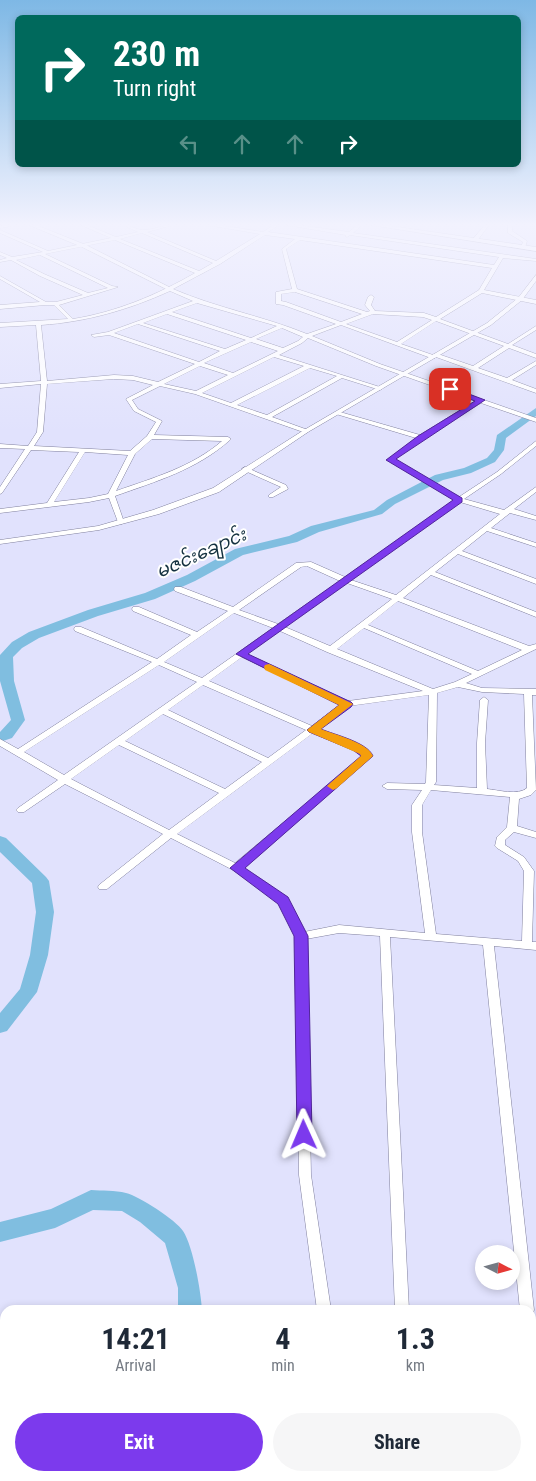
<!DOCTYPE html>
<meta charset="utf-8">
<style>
:root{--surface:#fff;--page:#f6f6f7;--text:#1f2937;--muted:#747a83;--accent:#7c3aed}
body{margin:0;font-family:"Roboto Condensed","Noto Sans Myanmar",sans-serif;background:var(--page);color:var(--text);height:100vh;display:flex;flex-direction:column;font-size:19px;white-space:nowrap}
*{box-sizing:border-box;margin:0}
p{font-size:16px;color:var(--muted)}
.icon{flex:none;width:28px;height:28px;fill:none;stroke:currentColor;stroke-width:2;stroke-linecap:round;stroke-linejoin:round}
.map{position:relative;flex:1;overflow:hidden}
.sheet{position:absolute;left:0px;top:1305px;width:536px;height:176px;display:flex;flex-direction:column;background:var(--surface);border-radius:15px 15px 0 0;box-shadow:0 2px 8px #0003}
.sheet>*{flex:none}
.guide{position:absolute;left:15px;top:15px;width:506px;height:152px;border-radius:8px;box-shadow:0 2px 8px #0003;background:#00695c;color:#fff;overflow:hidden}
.needle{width:32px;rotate:96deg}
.buttons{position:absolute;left:475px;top:1245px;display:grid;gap:10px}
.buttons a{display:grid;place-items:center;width:45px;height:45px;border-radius:50%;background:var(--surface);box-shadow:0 2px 8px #0003;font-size:25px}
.pin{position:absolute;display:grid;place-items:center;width:42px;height:42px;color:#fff;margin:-21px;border-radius:10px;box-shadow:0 2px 8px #0006}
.me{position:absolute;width:55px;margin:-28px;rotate:359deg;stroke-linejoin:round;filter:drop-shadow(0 0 4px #0008)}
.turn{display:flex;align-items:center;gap:18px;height:105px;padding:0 15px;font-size:22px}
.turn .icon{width:65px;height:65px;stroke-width:2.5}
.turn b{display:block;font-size:35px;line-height:42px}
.lanes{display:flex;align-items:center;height:48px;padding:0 15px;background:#0003;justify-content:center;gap:25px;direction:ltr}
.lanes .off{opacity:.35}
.eta{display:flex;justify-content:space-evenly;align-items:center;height:85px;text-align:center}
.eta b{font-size:30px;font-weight:700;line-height:35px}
.action{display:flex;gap:10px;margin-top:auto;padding:10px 15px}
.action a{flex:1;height:58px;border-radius:30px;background:var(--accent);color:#fff;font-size:20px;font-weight:700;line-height:58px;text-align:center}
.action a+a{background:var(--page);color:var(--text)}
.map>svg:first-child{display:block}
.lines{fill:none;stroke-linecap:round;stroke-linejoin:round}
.river{fill:#80bee0;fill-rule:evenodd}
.minor-casing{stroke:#80809e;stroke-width:1}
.tertiary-casing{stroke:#80809e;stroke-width:1}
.minor{fill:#fff;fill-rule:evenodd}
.tertiary{fill:#fff;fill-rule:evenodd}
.route{fill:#7c3aed;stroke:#51269a}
.slow{fill:#f59e0b}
.labels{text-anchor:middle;stroke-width:4;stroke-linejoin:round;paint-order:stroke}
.water-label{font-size:18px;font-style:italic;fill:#13303f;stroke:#fff}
</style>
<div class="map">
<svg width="536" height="1481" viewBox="0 0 536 1481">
<rect width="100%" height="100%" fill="#e1e2fd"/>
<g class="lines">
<g class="river">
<polygon points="536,408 536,416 506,438 504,450 495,462 471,473 443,480 395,504 382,514 319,532 297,542 243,555 195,581 155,599 98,616 39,638 22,648 13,657 14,681 25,720 12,738 0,742 0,732 11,720 0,681 0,655 12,642 29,632 88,610 145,593 187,575 235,549 289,536 311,526 374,510 387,500 435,475 464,468 487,458 494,450 497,435"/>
<polygon points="0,836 6,838 46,877 49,881 54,912 48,955 37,992 7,1031 0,1033 0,1013 20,989 30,955 36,912 32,883 0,852"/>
<path d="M91,1190c11,1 24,0 35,3 13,3 50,27 57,38 10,15 18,61 19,79h-24v-22l-13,-45 -25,-21 -18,-11 -29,-1 -38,18 -55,14v-20l51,-13z"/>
<polygon points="226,1476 254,1476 256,1481 228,1481"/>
</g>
<defs>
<g id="minor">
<polygon points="12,225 12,226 0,228 0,226"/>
<path d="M81,225h6l29,12 22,-5 -15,-7c7,0 14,5 20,5 10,0 20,-5 30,-5l-26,7 69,29 44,-27 -53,-9h12l44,7 11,-7h5l-11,7 226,33 5,-8 -149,-22 -3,2 -2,-1 1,-1 -60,-10h12l51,7 8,-7h5l-9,8 183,26v2l-33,-3 -19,32 52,10v4l-54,-11 -42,26 68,25 28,-18v4l-24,15 24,9v4l-27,-10 -31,20 29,10 29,-17v4l-24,15 24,9v4l-100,-36 -1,1h-4l-90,-33 -29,11 68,28 156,54v4l-55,-19 -58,35 -29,22 65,37 38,-25 39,-31v5l-35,28 -37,25 40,11 32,-23v5l-22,17 22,7v4l-26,-7 -19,15 45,15v4l-49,-16 -25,20 74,28v5l-78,-30 -23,18 101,40v5l-105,-42 -28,23 126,48 7,-2v5l-70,34 16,5 54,1v6h-4l4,95 -5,5 -12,4 -2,27 19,6v6l-22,-6 -9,8v5l19,12 10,14 -2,71h4v8l-42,-4 40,364 -2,5 -1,-5h-11l-37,-365 -93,-8 19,373h-14l-15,-374 -41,-3 -33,6 5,236 20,135h-14l-18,-135 -3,-239 -17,-34 -46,-32 -62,-32 -64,51h-8l-1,-2 1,-2 64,-51 -98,-50 -41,28h-6l-2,-2 2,-2 40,-28 -58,-34v-7l18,10 134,-87 -77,-31 -1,-2 1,-2h6l76,32 34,-24 -58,-24 -1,-2 1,-2h6l58,25 31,-21 -53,-20 -1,-2 1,-2h6l52,20 63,-44 15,-1 34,15 109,-77 -67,-40 29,-22 -80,-24v-2h4l80,23 55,-34 -99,-35 -68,-28 -6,5 -23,12 104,33 -3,2 -38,-12 -70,39 36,13 1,1 -3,2 -111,-39 -35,-8 -28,14 6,9 24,12 -8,14 74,2 3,2 -1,1c-34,30 -73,41 -115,56l9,26 -1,1 -2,1 -3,-2 -9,-24 -20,4 -89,11v-4l47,-6 32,-51 -48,-2 -29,43 -2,1v-7l25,-38 -25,-1v-4l28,2 9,-14 4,-48 -41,4v-4l41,-3 -5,-56 -36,2v-4l68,-4 -14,-14h-9l-45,4v-4l40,-3 -40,-23v-3l46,26h10l27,-7 -43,-19 -29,-16 -11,2v-2l7,-2 -7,-3v-3l12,5 31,-5 -43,-19v-3l48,21 63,-13zM142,233l71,30 -14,8 -79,-32zM265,235l30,4 -13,10 10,40 -16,3v12l7,1 53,19 -29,10c-44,-18 -90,-26 -134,-45l47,-25zM115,240l80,33c-38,22 -79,39 -122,46l-14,-14 59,-18 -6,-1 -67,-32zM300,240l192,28 -13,22 -43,27 -12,-4 -49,-2 -4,-6 3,-8 -3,-2 -3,2 -3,8 5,6 -3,1 -70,-23 -11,-40zM40,255l68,33 -20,5 -44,-19 -28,-14zM170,291l23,10 -85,31 -17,3 3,2 15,-2 86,29 -37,18 -25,-6 -19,-1 -67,6 -6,-56c45,-3 87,-15 129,-34zM295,292l67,22 -21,8 -55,-20 -5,-1v-7zM197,303l80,23 -26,12 -79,-26zM167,314l79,26 -21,9 -82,-26zM373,314l50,3 9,3 -35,22 -51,-18zM436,321l68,25 -31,20 -35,-12h-4l-1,1 -32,-11zM138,324l82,27 -21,11 -85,-29zM282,328l21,9 -5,4 -15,7 -27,-9zM251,342l27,9 -45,22 -29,-10zM274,357l30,9 -73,37 -29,-10zM200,366l28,9 -32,16 -32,-7zM310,368l27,8 -70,39 -30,-10zM114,379l19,1 20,5 -27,14 8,12 22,11 -9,14 -17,15 -96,-5 9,-14 4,-48zM152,439l70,2c-30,26 -69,37 -106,50l19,-37zM85,452l43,3 -20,39 -19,4 -35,4zM460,502l40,12 -104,81 -45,-15zM307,566l33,15 -62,43 -39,-14 62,-43zM347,583l45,16 -62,47 -45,-19zM398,601l124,49 -44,21 -110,-46zM234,613l39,15 -71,50 -38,-16zM364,628l108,46 -17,8 -22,7 -96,-40zM280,631l47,21 96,39 -75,10 -101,-47zM242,657l99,47 -29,22 -103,-45zM159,665l38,17 -133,93 -40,-23zM203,685l103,45 -38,28 -100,-48zM458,687l24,5 42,2 3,94c-9,8 -29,2 -40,1l-2,-46 3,-43 -4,-3 -4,3 -3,43v45l-43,-3 2,-3 1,-89zM429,695l-3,87 -1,2 -38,-1 -5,3 5,3 35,1 -10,15v27l13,101 -86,-8 -35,7 -17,-35 -44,-29 128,-111 -3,-7 -49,-21 30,-23zM163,714l99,48 -37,27 -100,-48zM313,733l48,21 1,3 -127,106 -58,-29zM119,745l100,48 -50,37 -98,-51zM431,790l79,7 -3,30 -10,10 -2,9 2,2 21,13 6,10 -2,70 -86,-7 -14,-102v-27z"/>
<polygon points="485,225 489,225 477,241 473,241 473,239"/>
<polygon points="508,225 512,225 512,231 527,241 525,248 521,247 523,242 508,233"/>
<polygon points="245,467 286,485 288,489 273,497 269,497 269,495 281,487 243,470 242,469"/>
<rect x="531" y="1321" width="5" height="14"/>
<polygon points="0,1405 5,1407 5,1422 0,1420"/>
<polygon points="81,1476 97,1476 98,1481 83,1481"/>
<polygon points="456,1476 473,1476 474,1481 458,1481"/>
</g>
<g id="tertiary">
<polygon points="29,225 36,225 86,245 173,289 168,290 82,247"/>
<polygon points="371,225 384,225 536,247 536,251"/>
<polygon points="536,275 536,281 522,300 491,325 308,432 219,492 159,514 99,530 0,544 0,540 98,526 153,510 213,488 304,430 487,323 518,298"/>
</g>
</defs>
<use href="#minor" class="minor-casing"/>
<use href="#tertiary" class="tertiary-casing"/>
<use href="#minor" class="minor"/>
<use href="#tertiary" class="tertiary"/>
</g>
<linearGradient id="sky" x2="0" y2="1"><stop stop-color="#7eb8e5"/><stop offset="0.52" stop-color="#f2f2fe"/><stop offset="1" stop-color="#f2f2fe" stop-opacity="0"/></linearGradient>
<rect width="536" height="432" fill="url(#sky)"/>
<path class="route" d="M448,388h5l32,12 -89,59 66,39v4l-214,152 103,48 2,2 -2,3 -30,22c14,6 46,13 52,27l-128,112 43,29 20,39 4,199 -2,5 -6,2 -5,-2 -2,-5 -3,-199 -16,-32 -48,-36 131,-112 -8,-6 -44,-18 -2,-2 32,-25 -103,-51 217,-154 -67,-40 32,-24 57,-35 -27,-10z"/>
<path class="slow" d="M269,664l84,40 -32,25c14,6 46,13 52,27l-36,32 -4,2 -6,-4 34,-30 -1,-2 -51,-22 -2,-2 32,-25 -74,-35 -1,-3 1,-2z"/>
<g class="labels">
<g class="water-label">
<text transform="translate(201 553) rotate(-24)" y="6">မဇင်းချောင်း</text>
</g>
</g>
</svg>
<div class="buttons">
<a><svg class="needle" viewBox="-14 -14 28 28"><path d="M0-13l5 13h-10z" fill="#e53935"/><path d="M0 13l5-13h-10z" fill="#747a83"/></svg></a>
</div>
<div class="pin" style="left:450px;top:389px;background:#d93025"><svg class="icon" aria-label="arrive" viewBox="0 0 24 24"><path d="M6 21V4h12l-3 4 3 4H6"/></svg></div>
<svg class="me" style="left:304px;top:1135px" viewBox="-20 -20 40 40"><path d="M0-17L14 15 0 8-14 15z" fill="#7c3aed" stroke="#fff" stroke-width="4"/></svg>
<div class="guide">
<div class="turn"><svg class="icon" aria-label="right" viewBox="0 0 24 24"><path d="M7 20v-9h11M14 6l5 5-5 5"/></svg><div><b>230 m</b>Turn right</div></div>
<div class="lanes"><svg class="icon off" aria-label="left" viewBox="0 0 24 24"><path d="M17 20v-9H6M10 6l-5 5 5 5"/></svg><svg class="icon off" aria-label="ahead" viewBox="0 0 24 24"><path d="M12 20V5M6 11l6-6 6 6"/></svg><svg class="icon off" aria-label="ahead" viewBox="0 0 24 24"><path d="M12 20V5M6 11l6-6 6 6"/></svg><svg class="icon" aria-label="right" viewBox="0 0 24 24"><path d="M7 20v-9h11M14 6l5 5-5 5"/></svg></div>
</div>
<section class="sheet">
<div class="eta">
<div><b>14:21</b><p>Arrival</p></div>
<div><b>4</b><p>min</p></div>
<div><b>1.3</b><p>km</p></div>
</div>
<div class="action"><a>Exit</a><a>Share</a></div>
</section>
</div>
